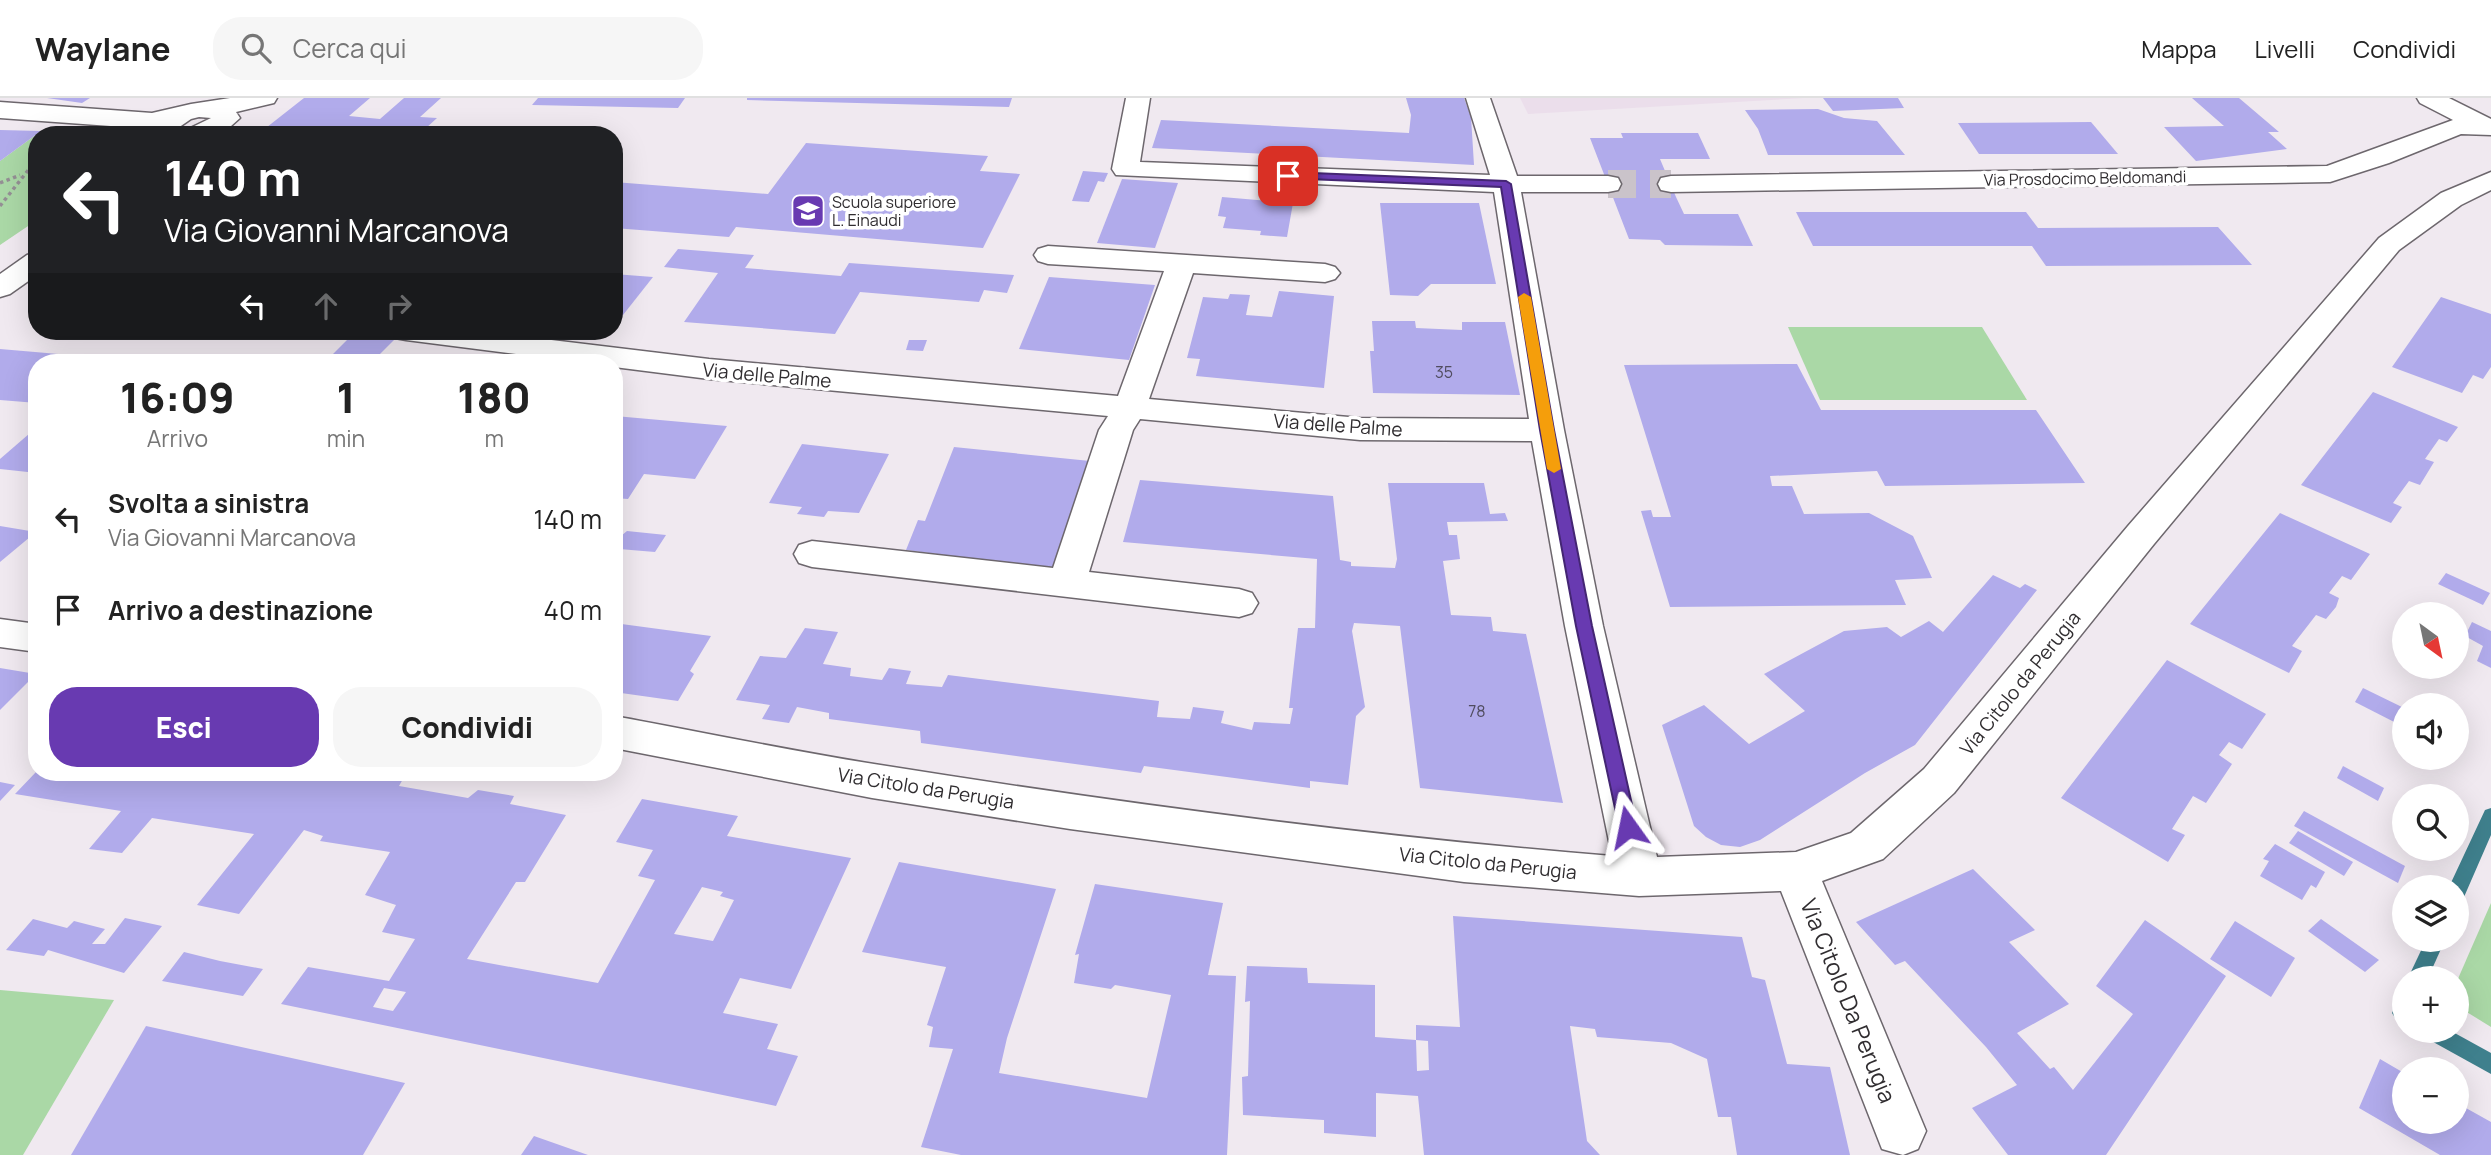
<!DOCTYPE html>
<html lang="it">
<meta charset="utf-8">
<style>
:root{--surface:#fff;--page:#f6f6f6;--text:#222;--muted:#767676;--line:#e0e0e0;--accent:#683ab1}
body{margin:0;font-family:Manrope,sans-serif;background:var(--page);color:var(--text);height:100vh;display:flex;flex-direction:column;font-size:26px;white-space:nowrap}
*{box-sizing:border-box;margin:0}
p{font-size:23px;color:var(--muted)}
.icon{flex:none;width:38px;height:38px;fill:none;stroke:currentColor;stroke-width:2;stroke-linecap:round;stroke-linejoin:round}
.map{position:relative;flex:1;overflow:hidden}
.details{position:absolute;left:28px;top:256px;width:595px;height:427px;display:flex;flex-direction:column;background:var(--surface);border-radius:28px;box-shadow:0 7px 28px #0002}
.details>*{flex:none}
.guide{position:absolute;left:28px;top:28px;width:595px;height:214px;border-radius:28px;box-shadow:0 7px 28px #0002;background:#202124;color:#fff;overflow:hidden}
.needle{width:46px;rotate:147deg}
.controls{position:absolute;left:2392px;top:504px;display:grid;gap:14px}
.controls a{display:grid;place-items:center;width:77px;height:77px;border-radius:50%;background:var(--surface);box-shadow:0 7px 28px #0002;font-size:35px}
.pin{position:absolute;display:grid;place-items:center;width:60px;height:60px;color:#fff;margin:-30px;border-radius:14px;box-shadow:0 4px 10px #0006}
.me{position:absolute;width:77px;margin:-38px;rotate:348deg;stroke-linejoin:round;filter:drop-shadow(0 0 5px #0008)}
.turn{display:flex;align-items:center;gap:24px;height:147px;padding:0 21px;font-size:32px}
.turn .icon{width:91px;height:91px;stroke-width:2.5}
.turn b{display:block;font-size:49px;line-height:60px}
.lanes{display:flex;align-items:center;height:66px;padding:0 21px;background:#0003;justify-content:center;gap:35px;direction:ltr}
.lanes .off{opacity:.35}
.eta{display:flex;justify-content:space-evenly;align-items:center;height:119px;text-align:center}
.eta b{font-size:42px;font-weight:800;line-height:49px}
.cta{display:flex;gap:14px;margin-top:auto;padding:14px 21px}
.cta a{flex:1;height:80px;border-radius:28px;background:var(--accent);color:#fff;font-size:28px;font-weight:800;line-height:80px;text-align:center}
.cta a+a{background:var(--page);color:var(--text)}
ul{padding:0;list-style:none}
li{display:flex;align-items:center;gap:21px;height:91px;padding:0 21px}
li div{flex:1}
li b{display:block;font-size:26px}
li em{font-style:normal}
header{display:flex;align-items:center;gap:42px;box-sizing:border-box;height:98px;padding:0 35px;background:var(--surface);border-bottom:2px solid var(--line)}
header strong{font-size:33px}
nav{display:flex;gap:38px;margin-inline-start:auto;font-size:24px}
.search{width:490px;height:63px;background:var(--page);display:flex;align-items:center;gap:18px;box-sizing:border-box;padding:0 24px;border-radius:28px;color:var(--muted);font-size:26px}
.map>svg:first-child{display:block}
.built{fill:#ebdeeb}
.green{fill:#aad8a6}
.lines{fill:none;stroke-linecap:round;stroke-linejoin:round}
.stream{fill:#3f808d;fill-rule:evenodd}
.building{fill:#b1abeb;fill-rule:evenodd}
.minor-tunnel{stroke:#cac3ca;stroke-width:28;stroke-dasharray:28 14;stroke-linecap:butt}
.minor-casing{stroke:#6d676d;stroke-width:3}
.path{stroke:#948f94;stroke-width:3.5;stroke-dasharray:3.5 3.5;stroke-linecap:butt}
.minor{fill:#fff;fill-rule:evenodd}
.route{fill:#683ab1;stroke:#442673;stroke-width:2}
.slow{fill:#f59e0b}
.labels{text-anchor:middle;stroke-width:7;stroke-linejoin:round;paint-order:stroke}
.far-street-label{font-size:16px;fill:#302d30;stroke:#fff}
.far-poi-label{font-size:16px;fill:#302d30;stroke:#fff;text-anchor:start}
.number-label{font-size:16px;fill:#504c5f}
.street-label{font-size:19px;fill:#302d30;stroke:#fff}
.near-street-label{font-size:23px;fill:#302d30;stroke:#fff}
</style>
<header>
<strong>Waylane</strong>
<div class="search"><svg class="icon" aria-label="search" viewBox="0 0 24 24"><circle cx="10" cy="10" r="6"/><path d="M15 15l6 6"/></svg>Cerca qui</div>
<nav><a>Mappa</a><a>Livelli</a><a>Condividi</a></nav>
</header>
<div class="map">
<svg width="2491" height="1057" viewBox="0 0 2491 1057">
<rect width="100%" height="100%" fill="#f0e9f0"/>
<polygon class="built" points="1520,0 1805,0 1528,16"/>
<g class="green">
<polygon points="41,33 84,37 37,37 37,122 0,147 0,63"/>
<polygon points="1788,229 1982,229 2027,302 1820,302"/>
<polygon points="2491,805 2491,929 2457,908 2457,883"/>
<polygon points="0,892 114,902 23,1057 0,1057"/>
</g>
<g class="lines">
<g class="stream">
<polygon points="2491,710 2491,737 2464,799 2457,801 2457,789 2449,789 2485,712"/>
<polygon points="2426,842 2445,842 2428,880 2408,880"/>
<polygon points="2404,900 2404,926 2397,923 2392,915 2397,903"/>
<polygon points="2423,933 2451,933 2491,955 2491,976 2426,940"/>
</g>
</g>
<g class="building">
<polygon points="47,0 90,0 82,5"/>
<polygon points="304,0 370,0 349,18 380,21 404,0 441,0 420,19 437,20 425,31 404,30 396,37 278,37 281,34 262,33"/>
<polygon points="538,0 685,0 678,10 532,7"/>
<polygon points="747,0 1012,0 1009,9 747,2"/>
<polygon points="1406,0 1464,0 1471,19 1474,67 1152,50 1161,22 1409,35 1411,17"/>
<polygon points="1823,0 1898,0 1904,10 1833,13"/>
<polygon points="2192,0 2239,0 2279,34 2268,34 2287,51 2196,63 2164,29 2224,28"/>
<polygon points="1818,11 1844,20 1877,23 1905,57 1768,57 1758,31 1745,12"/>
<polygon points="2091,24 2118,56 1979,56 1958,25"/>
<polygon points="0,32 41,33 0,63"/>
<polygon points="1621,35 1698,35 1710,61 1660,61 1676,99 1684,116 1738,116 1753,148 1665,147 1660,142 1629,141 1590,40 1623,40"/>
<polygon points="806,45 988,58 980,73 1020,76 983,150 736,129 729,139 614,130 614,84 768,96"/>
<polygon points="1083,73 1108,75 1104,84 1098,83 1089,104 1072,103"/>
<polygon points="1122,81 1178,85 1155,150 1097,145"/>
<polygon points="1222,99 1293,105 1287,139 1260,137 1261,133 1223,130 1226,119 1218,118"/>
<polygon points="1380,105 1479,105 1496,186 1431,186 1418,198 1390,197"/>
<polygon points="1796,114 2026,114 2038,130 2218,129 2252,167 2046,168 2032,148 1813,148"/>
<polygon points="678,151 754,157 745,170 841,178 849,165 1014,177 1007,195 984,192 979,204 860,194 835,236 684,224 718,175 664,169"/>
<polygon points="614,176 653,179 623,217 614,216"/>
<polygon points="1049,179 1155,187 1129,262 1019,251"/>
<polygon points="1279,193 1334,198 1324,290 1196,278 1200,261 1187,260 1203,199 1228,201 1230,196 1250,197 1246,217 1272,219"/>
<polygon points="2441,199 2491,216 2491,269 2483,281 2473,277 2462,295 2392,269"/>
<polygon points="1372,223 1415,223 1416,230 1462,232 1462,224 1505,224 1520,297 1373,295 1370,253 1374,253"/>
<polygon points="356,233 403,233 372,264 325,264"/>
<polygon points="909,242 927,242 923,253 906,252"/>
<polygon points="0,251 128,262 127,264 37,264 37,305 0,302"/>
<polygon points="257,259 295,262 294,264 252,264"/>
<polygon points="1797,266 1821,312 2036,312 2085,385 1885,388 1877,373 1770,378 1772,388 1792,388 1804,416 1869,415 1913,438 1932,480 1895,482 1906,507 1670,509 1641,413 1651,412 1653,419 1671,419 1624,267"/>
<polygon points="2373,294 2458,329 2447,344 2439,341 2425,361 2434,364 2420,387 2409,383 2393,405 2402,409 2391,425 2301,387"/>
<polygon points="615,318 727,328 695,381 644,376 628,401 614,400"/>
<polygon points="37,329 37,375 0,371 0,361"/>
<polygon points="802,346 889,356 859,415 828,413 824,419 797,416 802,409 769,405"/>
<polygon points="954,349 1090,363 1054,471 906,452 918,422 925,423"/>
<polygon points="1140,382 1333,398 1340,462 1351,464 1351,468 1395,470 1397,461 1388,385 1484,385 1490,416 1505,415 1508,423 1447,424 1449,437 1457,437 1460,461 1443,463 1451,517 1491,519 1493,533 1526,536 1563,705 1420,690 1400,528 1354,525 1352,533 1365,609 1356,618 1348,687 1310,683 1310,690 1144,668 1141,675 921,645 920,633 829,621 829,615 797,609 789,625 762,621 770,607 736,602 760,558 786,560 805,530 838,534 823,566 851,570 850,578 882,582 889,570 911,573 906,586 942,589 948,577 1159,603 1157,619 1190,621 1193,609 1224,613 1221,625 1252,632 1254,624 1290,626 1293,610 1289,610 1298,530 1315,530 1317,461 1123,444"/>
<polygon points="2280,415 2370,456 2351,482 2342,478 2329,495 2339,500 2336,509 2326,521 2316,517 2292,548 2302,553 2289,575 2190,526"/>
<polygon points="0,428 36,434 0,464"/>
<polygon points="627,433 666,437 655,454 619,451 614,458 614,437 621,438"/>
<polygon points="2446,475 2490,495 2483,507 2438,486"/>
<polygon points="1993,477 2020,490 2025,486 2037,492 1915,647 1865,675 1760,742 1740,749 1721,747 1706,739 1694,728 1662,627 1704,607 1749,646 1805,613 1764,576 1844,533 1887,529 1901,539 1929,523 1943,534"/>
<polygon points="2472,524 2491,533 2491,570 2477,563 2483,548 2465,538"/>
<polygon points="614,525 711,538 690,573 694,576 678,603 614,594"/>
<polygon points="2167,562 2266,616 2242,651 2229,644 2219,657 2232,666 2206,705 2193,698 2172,731 2185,737 2168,764 2061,700"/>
<polygon points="0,570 36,576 0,612"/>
<polygon points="2363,590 2404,610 2402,628 2355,604"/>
<polygon points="2343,668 2384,690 2378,703 2337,680"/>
<path d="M36,674h371l-8,14 69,12 10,-8 36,6 -4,8 56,11 -41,67h-9l-49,77 131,24 57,-103 -17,-4 15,-26 -37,-8 26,-43 96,17 -11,20 124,22 -60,131 -51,-11 -17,35 55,11 -11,25 31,7 -22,50 -495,-102 27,-37 81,14 26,-42 -33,-7 14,-27 -31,-10 25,-43 -70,-11 3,-5 -19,-6 -65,84 -42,-9 57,-71 -102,-16 -30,35 -33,-4 32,-38 -106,-17zM702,789l21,5 -3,4 14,4 -21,41 -39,-7zM384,890l22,4 -13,19 -20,-4z"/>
<polygon points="0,684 15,687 0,703"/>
<polygon points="2304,713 2405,768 2398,785 2294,728"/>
<polygon points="2298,733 2353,764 2344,778 2289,745"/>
<polygon points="2275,746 2325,774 2316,790 2311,787 2302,802 2260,778 2269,763 2263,761"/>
<polygon points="899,764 1056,791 1007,940 999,975 1147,1000 1171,897 1115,887 1111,891 1074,885 1079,856 1075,857 1095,786 1223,805 1208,877 1236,878 1227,1057 961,1057 921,1049 953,951 929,949 933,929 927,927 946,869 862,854"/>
<polygon points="1973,771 2035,832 2009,844 2069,906 2017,935 2050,971 2054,969 2073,992 2133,916 2096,888 2145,822 2226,878 2106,1057 2008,1057 1972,1010 2017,987 1986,949 1905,863 1895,867 1856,824"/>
<polygon points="1453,818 1742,839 1752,879 1765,882 1787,966 1830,969 1850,1057 1737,1057 1731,1019 1718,1019 1707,961 1671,945 1597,939 1595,931 1570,928 1587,1043 1600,1057 1424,1057 1418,998 1376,995 1376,1039 1324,1035 1324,1022 1243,1017 1242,979 1248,978 1250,903 1245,904 1247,868 1307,870 1308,885 1375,887 1375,939 1416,942 1417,973 1429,972 1428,943 1416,942 1416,927 1460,929"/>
<polygon points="125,820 162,828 124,875 48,852 44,858 6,852 33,821 67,830 74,823 105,831 92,846 105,846"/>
<polygon points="2321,821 2379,862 2365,874 2308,833"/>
<polygon points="2235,823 2295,860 2271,899 2210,861"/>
<polygon points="184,854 220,863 263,871 243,898 162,883"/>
<polygon points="146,928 405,985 363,1057 71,1057"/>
<polygon points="2380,961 2404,975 2404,1024 2457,1024 2457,1005 2491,1024 2491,1057 2440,1057 2359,1010"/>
<polygon points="534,1038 588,1057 521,1057"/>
</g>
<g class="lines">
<polyline class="minor-tunnel" points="1608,86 1671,86"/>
<defs>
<g id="minor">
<path d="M230,0h47l-3,5 -38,9 4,6 -19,17h-66l-3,-6 -152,-11v-16l152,11 39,-9zM199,19l12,1 -29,14 -4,-4 13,-9z"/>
<path d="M1126,0h24l-10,64 350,13 -24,-77h24l27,78h91l10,2 3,6 -3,6 -10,2h-87l43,238 39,196 54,231 139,-5 55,-19 73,-64 204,-243 251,-288 62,-45 50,-21v18l-30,15 -62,45 -245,294 -200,249 -71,66 -61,22 104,250 -8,18 -15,6 -21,-6 -101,-258 -142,5 -175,-14 -394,-53 -198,-31 -258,-50v-32c87,16 173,34 260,48 244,39 491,72 738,92l-47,-230 -33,-185 -172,-1 -220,-21 -7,11 -44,142 150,17 13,4 6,10 -6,10 -13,4 -427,-50 -13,-4 -5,-9 5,-9 13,-4 241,27 46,-138 9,-14 -399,-37 -95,-12v-5h-34l-174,-22 -11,-2 -4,-7h87l231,28 409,37 46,-125 -116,-7 -10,-3 -4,-6 4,-6 10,-3 277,18 10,3 5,6 -5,6 -10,3 -132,-9 -44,126 211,19 169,1 -35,-227 -378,-17 -4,-6z"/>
<polygon points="2417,0 2449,0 2491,21 2491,37 2461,36 2389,65 2330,84 1671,94 1661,92 1658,86 1661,80 1671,78 2327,68 2453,22 2420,5"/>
<polygon points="37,154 37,177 10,196 0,199 0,176 27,157"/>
<polygon points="0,521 37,526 37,554 0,549"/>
</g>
</defs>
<use href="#minor" class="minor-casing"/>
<g class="path">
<polyline points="0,85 20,77"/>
<polyline points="0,108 37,61"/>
</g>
<use href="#minor" class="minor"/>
</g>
<polygon class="route" points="1288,74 1506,83 1511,86 1554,332 1592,528 1637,729 1634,734 1628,737 1622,734 1619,729 1576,528 1540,332 1501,89 1284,80 1284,75"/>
<polygon class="slow" points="1524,195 1531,199 1561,371 1554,375 1547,371 1518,199"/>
<defs>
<symbol id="school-square" viewBox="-11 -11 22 22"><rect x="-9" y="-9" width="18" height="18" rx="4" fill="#683ab1" stroke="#fff"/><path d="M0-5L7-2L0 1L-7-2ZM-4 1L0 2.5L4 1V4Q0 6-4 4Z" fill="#fff"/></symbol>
</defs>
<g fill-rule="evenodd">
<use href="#school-square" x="789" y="94" width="38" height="38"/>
</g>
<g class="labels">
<g class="far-street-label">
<text transform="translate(2085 80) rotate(-1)" y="6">Via Prosdocimo Beldomandi</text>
</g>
<g class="far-poi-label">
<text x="832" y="110">Scuola superiore<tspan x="832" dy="18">L. Einaudi</tspan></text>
</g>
<g class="number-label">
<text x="1444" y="280">35</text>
<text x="1477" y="619">78</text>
</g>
<g class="street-label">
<text transform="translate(767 277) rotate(5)" y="7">Via delle Palme</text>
<text transform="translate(1338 327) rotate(4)" y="7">Via delle Palme</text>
<text transform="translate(2020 585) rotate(-51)" y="7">Via Citolo da Perugia</text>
<text transform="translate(926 690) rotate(9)" y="7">Via Citolo da Perugia</text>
<text transform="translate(1488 765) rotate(6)" y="7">Via Citolo da Perugia</text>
</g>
<g class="near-street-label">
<text transform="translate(1848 903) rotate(68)" y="8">Via Citolo Da Perugia</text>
</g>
</g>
</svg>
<div class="controls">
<a><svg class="needle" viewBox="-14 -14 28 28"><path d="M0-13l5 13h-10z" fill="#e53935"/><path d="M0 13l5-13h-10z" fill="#767676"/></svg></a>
<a><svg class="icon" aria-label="sound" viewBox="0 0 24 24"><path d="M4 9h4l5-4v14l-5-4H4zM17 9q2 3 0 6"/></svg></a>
<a><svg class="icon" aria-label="search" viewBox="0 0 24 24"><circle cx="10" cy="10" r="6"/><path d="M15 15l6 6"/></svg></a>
<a><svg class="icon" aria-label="layers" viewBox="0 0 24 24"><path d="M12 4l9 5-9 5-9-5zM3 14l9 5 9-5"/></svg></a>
<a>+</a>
<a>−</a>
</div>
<div class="pin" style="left:1288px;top:78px;background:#d93025"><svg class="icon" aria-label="arrive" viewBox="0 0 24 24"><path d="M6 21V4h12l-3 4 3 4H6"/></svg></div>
<svg class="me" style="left:1628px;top:729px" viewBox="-20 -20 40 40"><path d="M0-17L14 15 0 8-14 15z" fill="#683ab1" stroke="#fff" stroke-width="4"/></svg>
<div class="guide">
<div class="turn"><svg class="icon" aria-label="left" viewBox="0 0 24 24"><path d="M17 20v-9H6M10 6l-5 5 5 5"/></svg><div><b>140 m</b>Via Giovanni Marcanova</div></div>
<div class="lanes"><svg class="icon" aria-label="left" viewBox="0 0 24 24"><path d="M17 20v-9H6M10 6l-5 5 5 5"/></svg><svg class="icon off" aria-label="ahead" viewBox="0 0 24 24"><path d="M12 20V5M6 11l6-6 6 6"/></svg><svg class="icon off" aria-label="right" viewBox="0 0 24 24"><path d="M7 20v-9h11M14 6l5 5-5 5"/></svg></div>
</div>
<section class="details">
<div class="eta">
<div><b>16:09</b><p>Arrivo</p></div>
<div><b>1</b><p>min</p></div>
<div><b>180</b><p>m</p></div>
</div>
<ul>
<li><svg class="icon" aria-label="left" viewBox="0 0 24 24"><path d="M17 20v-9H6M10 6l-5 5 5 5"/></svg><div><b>Svolta a sinistra</b><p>Via Giovanni Marcanova</p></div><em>140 m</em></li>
<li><svg class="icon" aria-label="arrive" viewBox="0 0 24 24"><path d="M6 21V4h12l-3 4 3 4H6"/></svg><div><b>Arrivo a destinazione</b></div><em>40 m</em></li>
</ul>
<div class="cta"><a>Esci</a><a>Condividi</a></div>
</section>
</div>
